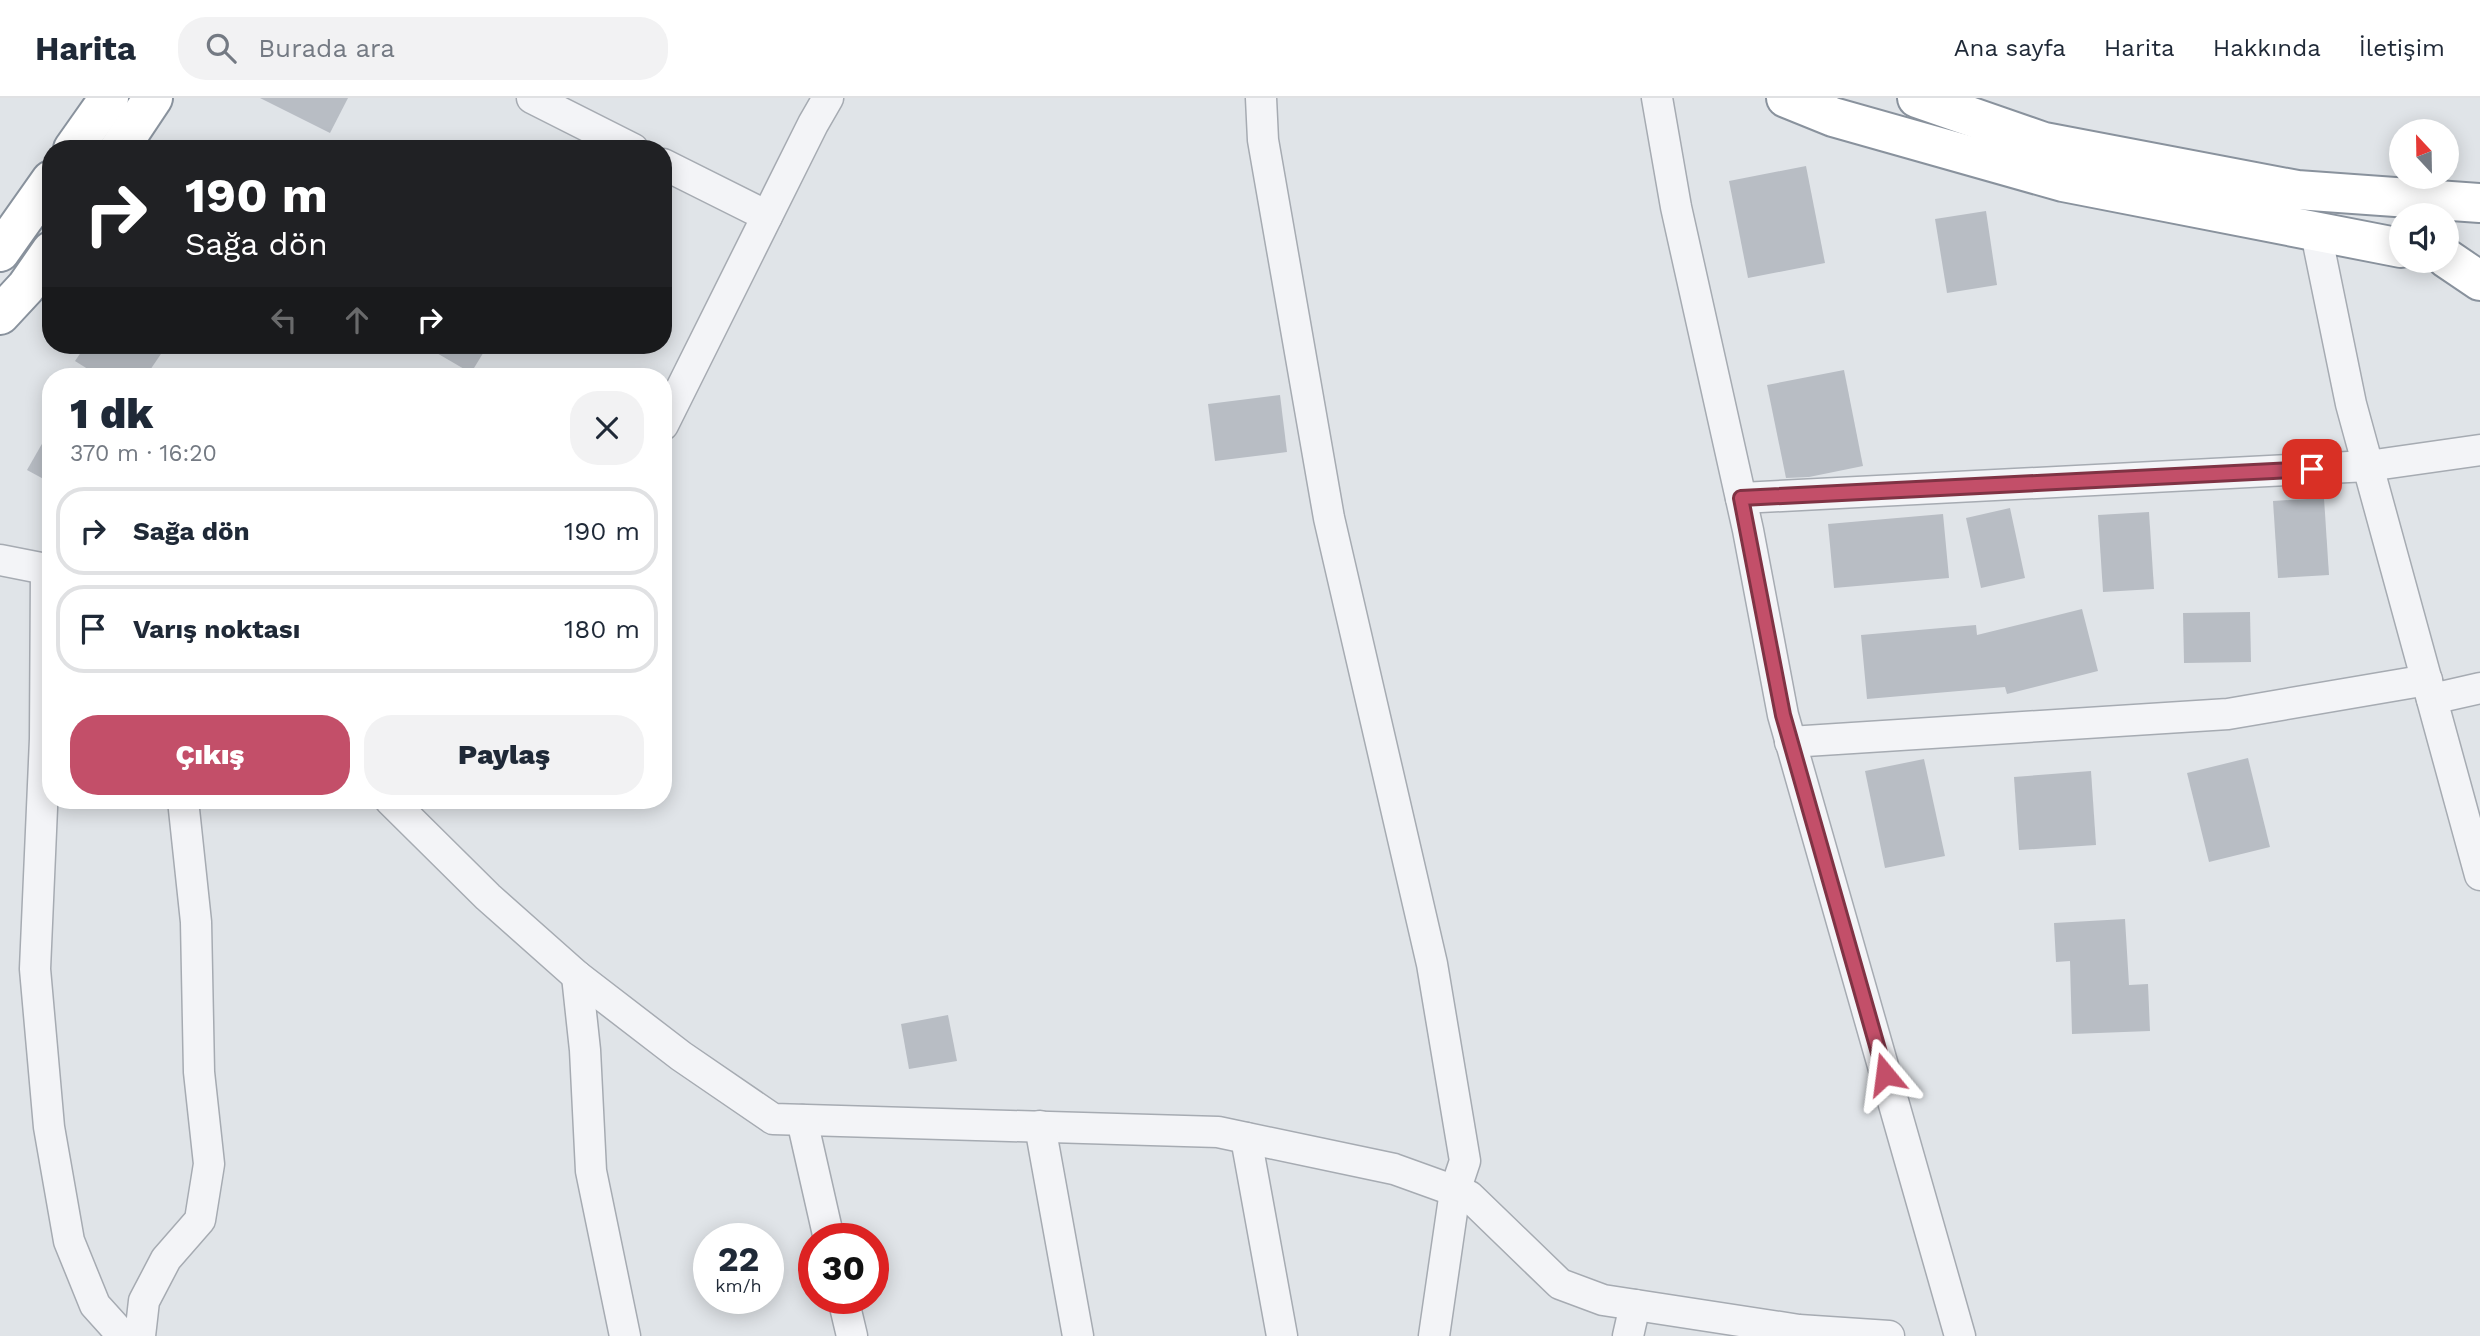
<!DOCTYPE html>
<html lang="tr">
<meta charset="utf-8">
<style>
:root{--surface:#fff;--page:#f2f2f3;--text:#1f2937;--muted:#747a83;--line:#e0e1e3;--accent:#c34f69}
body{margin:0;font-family:"Work Sans",sans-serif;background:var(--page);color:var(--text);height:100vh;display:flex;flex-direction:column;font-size:26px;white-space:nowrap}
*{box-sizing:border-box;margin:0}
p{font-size:23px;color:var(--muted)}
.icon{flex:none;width:38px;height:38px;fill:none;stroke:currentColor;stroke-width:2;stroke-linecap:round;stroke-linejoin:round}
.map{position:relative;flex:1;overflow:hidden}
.panel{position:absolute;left:42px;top:270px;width:630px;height:441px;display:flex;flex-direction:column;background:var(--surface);border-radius:28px;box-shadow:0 4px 18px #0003}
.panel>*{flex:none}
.hud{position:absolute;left:42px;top:42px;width:630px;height:214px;border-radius:28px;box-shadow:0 4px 18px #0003;background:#202124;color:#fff;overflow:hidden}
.needle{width:46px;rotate:338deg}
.controls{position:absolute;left:2389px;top:21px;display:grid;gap:14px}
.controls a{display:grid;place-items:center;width:70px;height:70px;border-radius:50%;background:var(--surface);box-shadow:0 4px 18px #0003;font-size:35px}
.speed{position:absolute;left:693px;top:1125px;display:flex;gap:14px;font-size:35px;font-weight:700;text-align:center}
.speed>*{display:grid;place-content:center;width:91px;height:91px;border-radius:50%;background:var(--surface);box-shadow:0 4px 18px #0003;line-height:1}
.speed small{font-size:18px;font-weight:400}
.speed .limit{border:10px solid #d22;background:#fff;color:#111}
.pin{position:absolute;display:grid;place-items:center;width:60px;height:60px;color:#fff;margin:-30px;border-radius:14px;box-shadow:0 4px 10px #0006}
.me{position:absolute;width:77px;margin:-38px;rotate:344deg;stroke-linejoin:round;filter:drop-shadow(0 0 5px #0008)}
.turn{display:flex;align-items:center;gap:24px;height:147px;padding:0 28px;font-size:32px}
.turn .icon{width:91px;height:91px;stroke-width:2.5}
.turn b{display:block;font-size:49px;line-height:60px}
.lanes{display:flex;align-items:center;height:66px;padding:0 28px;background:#0003;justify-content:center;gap:35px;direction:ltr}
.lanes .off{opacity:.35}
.round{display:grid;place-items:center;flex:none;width:74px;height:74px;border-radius:28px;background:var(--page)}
.head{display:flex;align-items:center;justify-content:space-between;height:119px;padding:0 28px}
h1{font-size:42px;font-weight:800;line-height:52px}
.cta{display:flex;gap:14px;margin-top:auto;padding:14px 28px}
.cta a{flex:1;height:80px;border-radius:28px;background:var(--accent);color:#fff;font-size:28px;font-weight:800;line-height:80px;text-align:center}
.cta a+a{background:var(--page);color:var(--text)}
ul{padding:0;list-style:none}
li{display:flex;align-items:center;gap:21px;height:88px;margin:0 14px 10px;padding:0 14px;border:4px solid var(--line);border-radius:28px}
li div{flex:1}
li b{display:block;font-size:26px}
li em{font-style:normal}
header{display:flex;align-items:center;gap:42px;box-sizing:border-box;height:98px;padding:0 35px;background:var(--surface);border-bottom:2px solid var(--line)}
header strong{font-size:33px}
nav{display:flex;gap:38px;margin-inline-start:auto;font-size:24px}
.search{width:490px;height:63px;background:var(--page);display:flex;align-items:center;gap:18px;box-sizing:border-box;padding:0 24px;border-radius:28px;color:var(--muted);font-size:26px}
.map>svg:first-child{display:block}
.building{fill:#b8bdc4}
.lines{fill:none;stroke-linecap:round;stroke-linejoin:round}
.minor-casing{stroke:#a6abb2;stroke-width:33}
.highway-casing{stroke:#89929d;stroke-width:42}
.minor{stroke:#f3f4f7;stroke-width:30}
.highway{stroke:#fff;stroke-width:38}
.route-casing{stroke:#7f3344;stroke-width:18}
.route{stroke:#c34f69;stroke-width:12}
</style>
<header>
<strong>Harita</strong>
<div class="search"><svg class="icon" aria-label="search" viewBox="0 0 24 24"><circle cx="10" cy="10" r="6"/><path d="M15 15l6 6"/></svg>Burada ara</div>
<nav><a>Ana sayfa</a><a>Harita</a><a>Hakkında</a><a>İletişim</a></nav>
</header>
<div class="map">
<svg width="2480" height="1238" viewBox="0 0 2480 1238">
<rect width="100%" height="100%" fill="#e0e4e8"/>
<g class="building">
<polygon points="260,0 348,0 330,35"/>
<polygon points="1806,68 1825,165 1748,180 1729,83"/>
<polygon points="1986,113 1997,187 1947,195 1935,121"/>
<polygon points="86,247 167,247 146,278 99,278 75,263"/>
<polygon points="423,247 488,247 471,275"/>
<polygon points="1844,272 1863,368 1809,379 1786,380 1767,287"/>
<polygon points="1280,297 1287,354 1215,363 1208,306"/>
<polygon points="51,330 51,385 27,372"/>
<polygon points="2324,400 2329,477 2278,480 2273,403"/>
<polygon points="2010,410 2025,480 1981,490 1966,420"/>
<polygon points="2149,414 2154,491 2103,494 2098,417"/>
<polygon points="1943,416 1949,480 1834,490 1828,426"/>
<polygon points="2082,511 2098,573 2007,596 2005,589 1867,601 1861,537 1976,527 1977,537"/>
<polygon points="2250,514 2251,564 2184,565 2183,515"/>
<polygon points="2248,660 2270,749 2209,764 2187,675"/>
<polygon points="1924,661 1945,758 1885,770 1865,673"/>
<polygon points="2091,673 2096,747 2019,752 2014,679"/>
<polygon points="2125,821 2129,887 2148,886 2150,933 2072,936 2070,863 2056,864 2054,825"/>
<polygon points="948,917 957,963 909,971 901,926"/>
</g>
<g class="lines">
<defs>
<g id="minor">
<polyline points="532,0 633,51"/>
<polyline points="1261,0 1263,42 1329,420 1432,866 1465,1063 1455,1093 1434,1238"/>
<polyline points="1657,0 1676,109 1748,432 1783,617 1960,1238"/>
<polyline points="663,66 767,118"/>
<polyline points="2316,135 2351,306 2480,777"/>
<polyline points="663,327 813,26 828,0"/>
<polyline points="1741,400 2368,368 2480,352"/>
<polyline points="0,462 51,472"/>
<polyline points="46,471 45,641 35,871 49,1029 69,1143 95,1207 123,1238"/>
<polyline points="2432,601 2480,590"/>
<polyline points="1790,644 2228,616 2427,582"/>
<polyline points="390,702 488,799 577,878 681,958 773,1021 1218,1034 1394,1071 1469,1098 1560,1186 1603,1202 1799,1232 1889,1238"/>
<polyline points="577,878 585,952 591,1073 625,1238"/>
<polyline points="802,1022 829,1141"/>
<polyline points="1040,1028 1078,1238"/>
<polyline points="1246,1040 1282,1238"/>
<polyline points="843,1200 852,1238"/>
<polyline points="140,1238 144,1203 166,1161 200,1122 209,1066 199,974 196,824 183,702"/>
<polyline points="1628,1238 1635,1207"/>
</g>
<g id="highway">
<polyline points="1786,0 1833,19 2063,84 2401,150"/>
<polyline points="1917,0 2044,44 2297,92 2480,105"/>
<polyline points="73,51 109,0"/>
<polyline points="119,51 153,0"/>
<polyline points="0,154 51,82"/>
<polyline points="2446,160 2480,183"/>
<polyline points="0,217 26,189 51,153"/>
</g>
</defs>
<use href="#minor" class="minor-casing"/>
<use href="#highway" class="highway-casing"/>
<use href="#minor" class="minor"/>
<use href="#highway" class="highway"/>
</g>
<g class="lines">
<defs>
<polyline id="route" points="1885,976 1783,617 1741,400 2312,371"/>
</defs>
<use href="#route" class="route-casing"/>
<use href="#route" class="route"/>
</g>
</svg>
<div class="controls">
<a><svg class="needle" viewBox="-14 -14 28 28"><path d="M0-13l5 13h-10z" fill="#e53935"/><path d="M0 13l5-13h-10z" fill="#747a83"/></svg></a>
<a><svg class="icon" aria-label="sound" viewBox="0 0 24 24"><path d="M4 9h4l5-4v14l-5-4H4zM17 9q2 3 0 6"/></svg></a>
</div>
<div class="speed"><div>22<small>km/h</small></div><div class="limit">30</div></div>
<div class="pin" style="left:2312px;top:371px;background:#d93025"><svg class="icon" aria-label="arrive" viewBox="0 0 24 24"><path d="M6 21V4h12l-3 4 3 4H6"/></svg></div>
<svg class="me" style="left:1885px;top:976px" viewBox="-20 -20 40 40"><path d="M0-17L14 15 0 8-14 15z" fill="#c34f69" stroke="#fff" stroke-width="4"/></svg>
<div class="hud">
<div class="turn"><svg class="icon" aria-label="right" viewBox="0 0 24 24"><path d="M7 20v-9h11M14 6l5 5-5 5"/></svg><div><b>190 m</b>Sağa dön</div></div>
<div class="lanes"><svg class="icon off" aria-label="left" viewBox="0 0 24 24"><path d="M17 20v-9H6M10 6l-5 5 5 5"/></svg><svg class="icon off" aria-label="ahead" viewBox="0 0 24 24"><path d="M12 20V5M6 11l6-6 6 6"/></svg><svg class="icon" aria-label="right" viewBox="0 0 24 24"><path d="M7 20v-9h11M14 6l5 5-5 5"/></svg></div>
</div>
<section class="panel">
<div class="head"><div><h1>1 dk</h1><p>370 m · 16:20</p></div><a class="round"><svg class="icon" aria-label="close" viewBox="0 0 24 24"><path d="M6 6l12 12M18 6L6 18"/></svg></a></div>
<ul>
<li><svg class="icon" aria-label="right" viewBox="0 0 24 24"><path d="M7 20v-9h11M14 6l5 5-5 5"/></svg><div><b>Sağa dön</b></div><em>190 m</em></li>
<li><svg class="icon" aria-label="arrive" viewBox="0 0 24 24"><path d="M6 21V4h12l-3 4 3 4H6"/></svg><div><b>Varış noktası</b></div><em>180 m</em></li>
</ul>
<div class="cta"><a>Çıkış</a><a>Paylaş</a></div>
</section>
</div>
